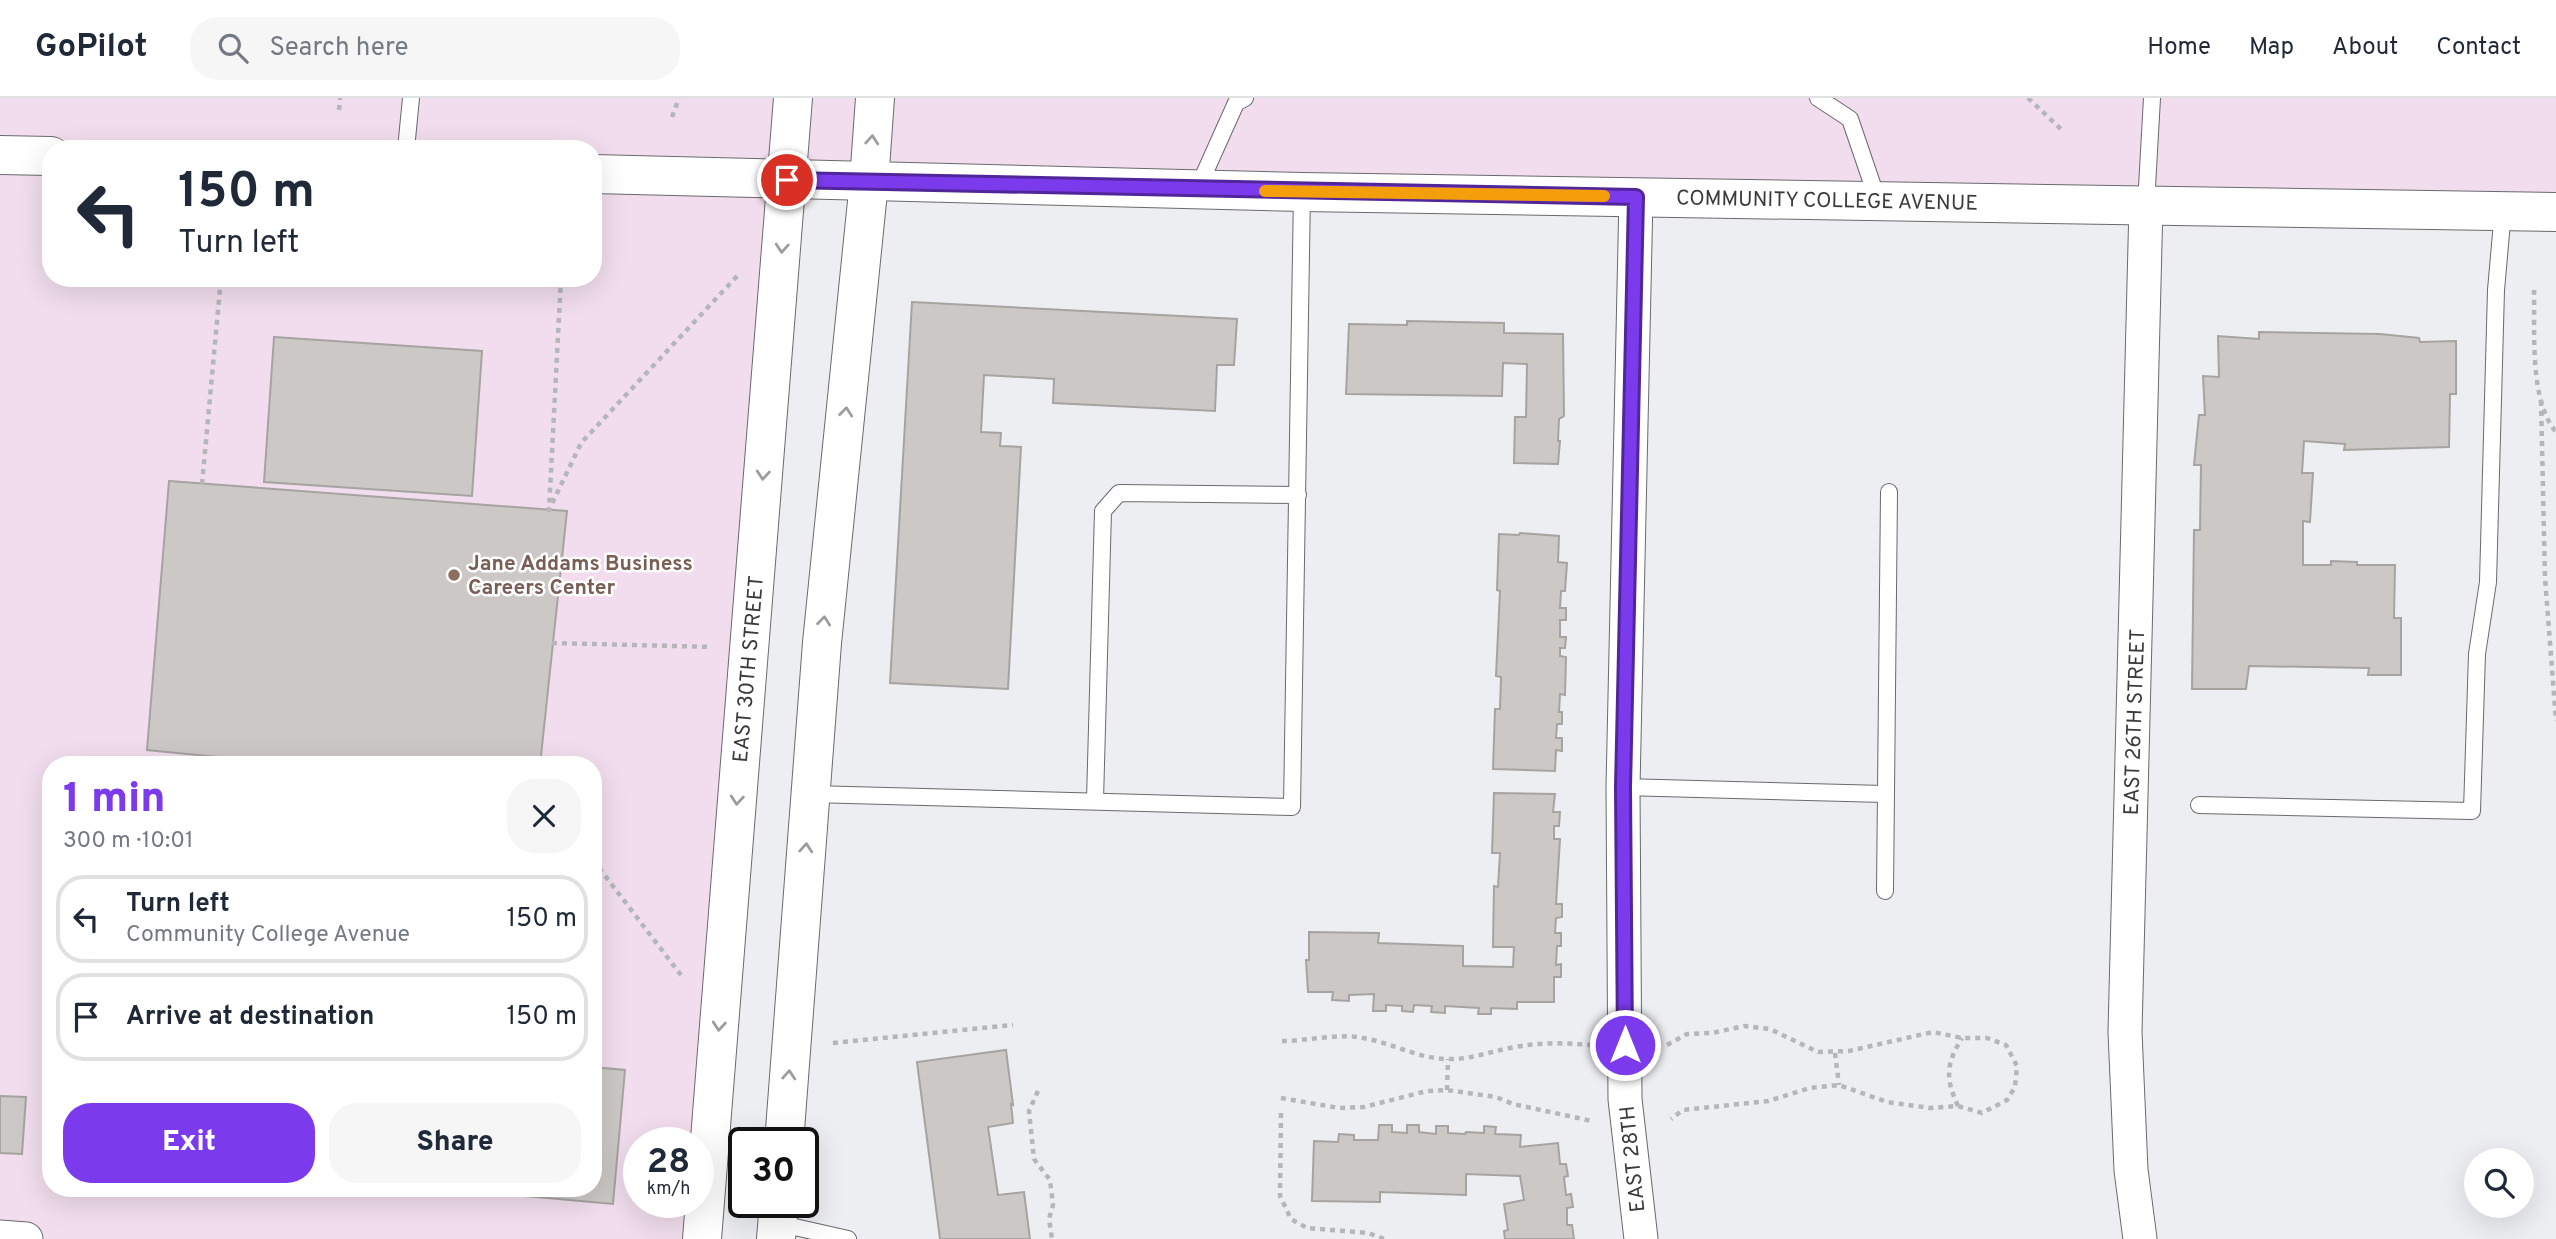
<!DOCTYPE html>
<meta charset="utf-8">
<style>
:root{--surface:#fff;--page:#f6f6f7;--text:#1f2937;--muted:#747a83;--line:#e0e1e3;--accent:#7c3aed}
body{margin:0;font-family:Overpass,sans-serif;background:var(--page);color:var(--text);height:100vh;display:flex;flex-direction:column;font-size:26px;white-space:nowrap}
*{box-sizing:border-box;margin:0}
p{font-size:23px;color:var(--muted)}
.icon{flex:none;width:38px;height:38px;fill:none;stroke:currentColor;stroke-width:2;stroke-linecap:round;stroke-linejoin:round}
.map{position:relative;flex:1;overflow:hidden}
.sheet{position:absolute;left:42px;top:658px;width:560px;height:441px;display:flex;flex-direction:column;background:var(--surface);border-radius:28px;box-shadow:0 7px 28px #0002}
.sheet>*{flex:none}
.top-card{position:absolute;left:42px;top:42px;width:560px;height:147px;border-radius:28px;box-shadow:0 7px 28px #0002;background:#fff;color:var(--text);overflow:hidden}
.fabs{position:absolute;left:2464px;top:1050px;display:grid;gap:14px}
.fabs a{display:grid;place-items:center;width:70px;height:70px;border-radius:50%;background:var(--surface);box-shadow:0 7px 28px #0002;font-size:35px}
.speed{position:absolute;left:623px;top:1029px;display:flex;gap:14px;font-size:35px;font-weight:700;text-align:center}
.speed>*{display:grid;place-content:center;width:91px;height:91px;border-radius:50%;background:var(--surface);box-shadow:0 7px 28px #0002;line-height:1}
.speed small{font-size:18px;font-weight:400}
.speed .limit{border:4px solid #111;border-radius:10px;background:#fff;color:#111}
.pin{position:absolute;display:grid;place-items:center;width:60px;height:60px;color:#fff;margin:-30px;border:4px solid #fff;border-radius:50%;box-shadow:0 2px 7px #0007}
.me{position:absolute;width:77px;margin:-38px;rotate:0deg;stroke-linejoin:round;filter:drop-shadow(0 0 5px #0008)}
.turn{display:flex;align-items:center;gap:24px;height:147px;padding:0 21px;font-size:32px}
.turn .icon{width:91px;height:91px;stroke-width:2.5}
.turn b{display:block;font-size:49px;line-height:60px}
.round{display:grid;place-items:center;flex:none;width:74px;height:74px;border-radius:28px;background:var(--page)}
.overview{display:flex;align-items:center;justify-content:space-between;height:119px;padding:0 21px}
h1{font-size:42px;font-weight:800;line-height:52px;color:var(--accent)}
.cta{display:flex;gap:14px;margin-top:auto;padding:14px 21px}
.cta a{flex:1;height:80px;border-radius:28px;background:var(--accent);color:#fff;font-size:28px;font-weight:800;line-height:80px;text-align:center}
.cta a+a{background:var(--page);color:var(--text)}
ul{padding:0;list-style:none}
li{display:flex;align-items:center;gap:21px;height:88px;margin:0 14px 10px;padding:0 7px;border:4px solid var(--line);border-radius:28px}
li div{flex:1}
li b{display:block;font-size:26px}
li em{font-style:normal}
header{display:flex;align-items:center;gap:42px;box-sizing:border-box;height:98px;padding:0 35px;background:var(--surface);border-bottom:2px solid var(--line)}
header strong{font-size:33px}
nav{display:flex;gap:38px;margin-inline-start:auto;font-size:24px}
.search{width:490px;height:63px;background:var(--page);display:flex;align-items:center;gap:18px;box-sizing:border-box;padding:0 24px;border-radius:28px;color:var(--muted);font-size:26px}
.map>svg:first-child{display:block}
.education{fill:#f1dded;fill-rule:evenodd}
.building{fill:#cbc8c6;stroke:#a6a3a1;stroke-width:2}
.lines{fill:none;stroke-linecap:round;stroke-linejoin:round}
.service-casing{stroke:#696a6d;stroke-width:18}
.minor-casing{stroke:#696a6d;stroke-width:35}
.tertiary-casing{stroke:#696a6d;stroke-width:40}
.secondary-casing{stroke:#696a6d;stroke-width:40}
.path{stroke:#b5b6b9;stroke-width:4.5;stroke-dasharray:5 5;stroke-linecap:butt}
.service{stroke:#fff;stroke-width:16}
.minor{stroke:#fff;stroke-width:33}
.tertiary{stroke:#fff;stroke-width:38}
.secondary{stroke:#fff;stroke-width:38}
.oneway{stroke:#9c9d9e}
.route-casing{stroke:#51269a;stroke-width:18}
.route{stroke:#7c3aed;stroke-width:12}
.slow{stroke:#f59e0b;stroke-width:12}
.education-dot{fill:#8d6e63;stroke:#fff;stroke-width:2.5}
.labels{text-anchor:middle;stroke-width:5;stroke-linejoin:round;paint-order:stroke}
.street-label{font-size:21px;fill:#3a3b3c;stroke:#fff}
.education-label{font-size:21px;font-weight:bold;fill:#785e54;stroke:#fff;text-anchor:start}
</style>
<header>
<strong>GoPilot</strong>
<div class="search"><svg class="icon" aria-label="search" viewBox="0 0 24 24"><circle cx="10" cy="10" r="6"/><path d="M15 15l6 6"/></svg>Search here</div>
<nav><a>Home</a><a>Map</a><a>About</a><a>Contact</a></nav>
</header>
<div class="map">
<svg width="2556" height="1141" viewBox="0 0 2556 1141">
<rect width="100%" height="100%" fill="#edeef1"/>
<path class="education" d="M0,0h2556v114l-1769,-32 -85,1059h-676l-26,-2zM51,51h542v129h-542zM51,667h542v423h-542zM639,1045h59v59h-59z"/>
<g class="building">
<polygon points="912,204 1237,221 1234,267 1217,267 1215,313 1053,305 1054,281 984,277 981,334 1001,335 1000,348 1021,349 1008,591 890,585"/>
<polygon points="1407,223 1504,225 1504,235 1563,236 1564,318 1559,321 1558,343 1560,343 1558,366 1514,365 1515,319 1526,319 1527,266 1503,265 1502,298 1346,296 1349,226 1407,227"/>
<polygon points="2259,234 2380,236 2419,240 2420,244 2456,243 2456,296 2450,296 2449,349 2344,352 2345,346 2304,343 2302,375 2313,375 2310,424 2303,423 2303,467 2331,467 2331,463 2357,464 2357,467 2395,467 2394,520 2401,520 2401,577 2368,577 2369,570 2249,568 2246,591 2192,591 2194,432 2200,432 2201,367 2194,367 2199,317 2205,317 2203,278 2219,279 2218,238 2259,241"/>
<polygon points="274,239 482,253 472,398 264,384"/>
<polygon points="169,383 567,413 540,667 300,667 147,652"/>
<polygon points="1520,435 1559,438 1558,464 1567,465 1565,493 1561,493 1560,510 1566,510 1566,522 1560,522 1560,539 1566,539 1565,550 1560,550 1560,558 1566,559 1565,597 1560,596 1559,614 1562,614 1562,626 1557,626 1556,640 1562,640 1562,653 1556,652 1555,673 1493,671 1495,611 1500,611 1501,579 1496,578 1500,493 1497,492 1499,436 1519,437"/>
<polygon points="1494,695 1555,696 1553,714 1560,714 1559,728 1554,728 1554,741 1560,741 1556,806 1562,806 1562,819 1556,820 1555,835 1561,835 1561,848 1557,848 1556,867 1561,866 1561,879 1554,879 1554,904 1517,904 1517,911 1491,910 1491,916 1478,916 1479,910 1445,908 1445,915 1431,914 1432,908 1414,907 1413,914 1402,913 1402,908 1386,907 1386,913 1373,913 1374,896 1349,897 1349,903 1332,902 1333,894 1308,894 1306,862 1309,862 1309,834 1379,835 1378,845 1463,848 1463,868 1513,869 1514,849 1493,849 1494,788 1498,789 1500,755 1492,755"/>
<polygon points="1006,952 1013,1007 1011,1006 1013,1025 988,1029 998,1097 1024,1094 1030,1141 940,1141 917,964"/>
<polygon points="593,969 625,972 613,1106 448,1091 593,1090"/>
<polygon points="0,998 26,999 22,1056 0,1055"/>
<polygon points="1379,1027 1392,1027 1392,1034 1407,1035 1407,1027 1419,1027 1419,1034 1436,1036 1436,1028 1448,1028 1448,1035 1465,1036 1466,1034 1484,1035 1484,1028 1496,1029 1495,1036 1521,1037 1520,1049 1558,1045 1560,1066 1566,1066 1568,1078 1564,1079 1566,1097 1571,1096 1573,1109 1567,1110 1567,1127 1572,1127 1574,1141 1505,1141 1504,1133 1508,1132 1504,1106 1524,1102 1520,1078 1466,1076 1466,1097 1380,1094 1380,1104 1312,1103 1314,1043 1338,1044 1339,1036 1354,1037 1354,1042 1378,1042"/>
</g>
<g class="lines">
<defs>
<g id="service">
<polyline points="1818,0 1850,21 1878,103"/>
<polyline points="406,51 411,0"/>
<polyline points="1197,92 1236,5 1245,0"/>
<polyline points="2146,107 2152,0"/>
<polyline points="1623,689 1885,696"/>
<polyline points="811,696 1292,709 1302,94"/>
<polyline points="1095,702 1103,413 1119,395 1298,397"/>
<polyline points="2199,707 2472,713 2477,556 2488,484 2496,192 2503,113"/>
<polyline points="1885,793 1889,394"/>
<polyline points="777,1125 848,1141"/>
</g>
<g id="minor">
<polyline points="1636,99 1623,689 1625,1001 1641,1141"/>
<polyline points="0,1139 26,1141"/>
<polyline points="2140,1141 2131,1072 2125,934 2146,107"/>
</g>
<g id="tertiary">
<polyline points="0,57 51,58"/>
<polyline points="593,76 1302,94 2556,114"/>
</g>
<g id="secondary">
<polyline points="784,1045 822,545 869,84 875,0"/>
<polyline points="702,1141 793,0"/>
<polyline points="776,1141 779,1104"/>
</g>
</defs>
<use href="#service" class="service-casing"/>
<use href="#minor" class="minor-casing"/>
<use href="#tertiary" class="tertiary-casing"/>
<use href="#secondary" class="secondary-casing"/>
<g class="path">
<polyline points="2028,0 2063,33"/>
<polyline points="339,12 340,0"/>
<polyline points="672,19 679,0"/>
<polyline points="561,180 549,412 581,345 740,175"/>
<path d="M2534,192c1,41 -5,110 22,142"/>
<polyline points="2541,303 2545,480 2556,623"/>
<polyline points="202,386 221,180"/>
<polyline points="552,545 712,549"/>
<polyline points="593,762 684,881"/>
<path d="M1282,943c26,0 56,-8 81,-3 29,5 54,20 83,21 25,1 45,-8 69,-12 26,-5 49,-4 76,-2"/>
<polyline points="833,945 1013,927"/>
<polyline points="1667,947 1687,936 1712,935 1744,928 1770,931 1818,954 1849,953 1933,934 1962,940 1987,940 2006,947 2017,968 2015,989 2007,1002 1982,1015 1958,1008 1930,1010 1887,1004 1839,987 1810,990 1768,1003 1683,1012 1671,1021"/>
<polyline points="1835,955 1839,987"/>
<polyline points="1447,992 1448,961"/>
<polyline points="1038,993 1029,1013 1034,1061 1050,1082 1053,1107 1049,1121 1052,1141"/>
<polyline points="1281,1000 1339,1010 1364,1009 1427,993 1447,992 1496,999 1513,1006 1592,1023"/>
<path d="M1958,1008c-13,-28 -12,-42 4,-68"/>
<polyline points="1281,1015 1280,1098 1291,1121 1307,1130 1368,1135 1384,1141"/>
</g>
<use href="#service" class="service"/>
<use href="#minor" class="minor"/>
<use href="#tertiary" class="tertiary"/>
<use href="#secondary" class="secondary"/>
</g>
<defs><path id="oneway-chevron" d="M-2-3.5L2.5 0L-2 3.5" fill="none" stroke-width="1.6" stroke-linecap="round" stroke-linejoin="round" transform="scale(1.75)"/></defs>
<g class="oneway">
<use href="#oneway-chevron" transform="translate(872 42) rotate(-86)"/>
<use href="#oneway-chevron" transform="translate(782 150) rotate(94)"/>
<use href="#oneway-chevron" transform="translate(846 314) rotate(-84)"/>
<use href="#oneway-chevron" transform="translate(763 377) rotate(95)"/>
<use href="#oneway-chevron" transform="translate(824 523) rotate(-84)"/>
<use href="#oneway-chevron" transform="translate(737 702) rotate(95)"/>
<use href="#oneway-chevron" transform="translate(806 750) rotate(-86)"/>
<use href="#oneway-chevron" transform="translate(719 928) rotate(95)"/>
<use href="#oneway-chevron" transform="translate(789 977) rotate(-86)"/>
</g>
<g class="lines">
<defs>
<polyline id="route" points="787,82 1636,99 1623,689 1625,947"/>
</defs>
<use href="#route" class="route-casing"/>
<use href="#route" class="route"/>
<polyline class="slow" points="1265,93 1604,98"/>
</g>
<circle class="education-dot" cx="454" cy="477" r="7"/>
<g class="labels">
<g class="street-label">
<text transform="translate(1827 102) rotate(1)" y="7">COMMUNITY COLLEGE AVENUE</text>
<text transform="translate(748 571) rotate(-85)" y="7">EAST 30TH STREET</text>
<text transform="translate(2134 624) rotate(-88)" y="7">EAST 26TH STREET</text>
<text transform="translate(1632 1061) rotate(-96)" y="7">EAST 28TH</text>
</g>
<g class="education-label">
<text x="468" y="472">Jane Addams Business<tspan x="468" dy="24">Careers Center</tspan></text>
</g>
</g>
</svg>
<div class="fabs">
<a><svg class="icon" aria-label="search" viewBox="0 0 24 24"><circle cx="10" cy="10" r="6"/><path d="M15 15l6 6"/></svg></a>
</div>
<div class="speed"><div>28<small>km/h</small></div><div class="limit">30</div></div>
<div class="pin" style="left:787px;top:82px;background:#d93025"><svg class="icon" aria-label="arrive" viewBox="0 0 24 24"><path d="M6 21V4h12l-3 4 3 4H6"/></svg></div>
<svg class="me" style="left:1625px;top:947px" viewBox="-20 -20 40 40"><circle r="17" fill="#7c3aed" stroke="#fff" stroke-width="3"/><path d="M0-11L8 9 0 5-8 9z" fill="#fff"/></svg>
<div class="top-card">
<div class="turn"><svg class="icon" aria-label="left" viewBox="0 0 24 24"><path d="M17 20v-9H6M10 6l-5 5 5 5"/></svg><div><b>150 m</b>Turn left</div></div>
</div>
<section class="sheet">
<div class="overview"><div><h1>1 min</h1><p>300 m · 10:01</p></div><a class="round"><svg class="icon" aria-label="close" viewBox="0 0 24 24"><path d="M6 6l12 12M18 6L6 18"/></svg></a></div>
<ul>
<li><svg class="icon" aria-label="left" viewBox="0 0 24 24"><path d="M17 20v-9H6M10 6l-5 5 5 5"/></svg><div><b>Turn left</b><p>Community College Avenue</p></div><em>150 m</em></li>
<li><svg class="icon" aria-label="arrive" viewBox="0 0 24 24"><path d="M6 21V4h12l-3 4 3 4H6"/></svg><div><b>Arrive at destination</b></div><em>150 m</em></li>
</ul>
<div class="cta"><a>Exit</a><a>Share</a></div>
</section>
</div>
